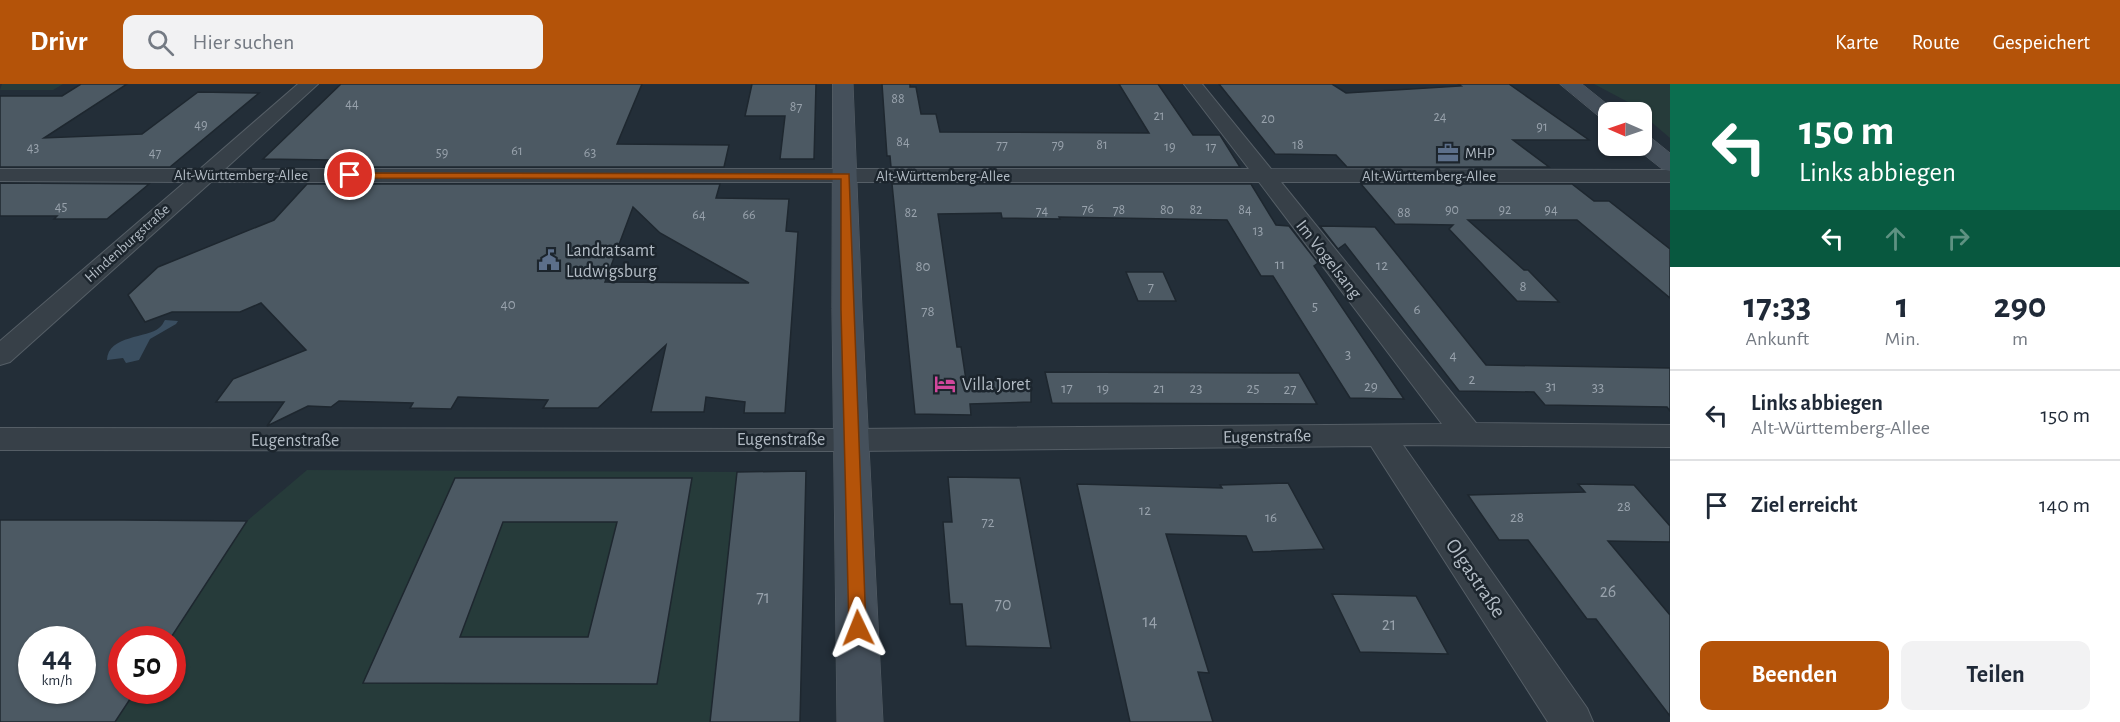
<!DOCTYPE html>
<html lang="de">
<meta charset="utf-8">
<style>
:root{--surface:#fff;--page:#f2f2f3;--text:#1f2937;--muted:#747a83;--line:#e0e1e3;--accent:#b45309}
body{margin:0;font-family:"Alegreya Sans",sans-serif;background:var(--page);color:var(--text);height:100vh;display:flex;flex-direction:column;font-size:22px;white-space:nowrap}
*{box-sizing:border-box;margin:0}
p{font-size:20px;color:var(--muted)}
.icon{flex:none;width:33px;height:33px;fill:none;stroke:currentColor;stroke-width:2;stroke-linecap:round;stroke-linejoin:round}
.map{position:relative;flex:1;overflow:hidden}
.sheet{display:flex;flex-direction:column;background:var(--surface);width:450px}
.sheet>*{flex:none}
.hud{background:#0b6e4f;color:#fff;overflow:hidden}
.needle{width:39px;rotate:272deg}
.fabs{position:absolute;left:1598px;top:18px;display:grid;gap:12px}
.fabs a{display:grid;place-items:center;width:54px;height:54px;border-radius:12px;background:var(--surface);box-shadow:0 2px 4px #0004;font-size:30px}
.speed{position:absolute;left:18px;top:542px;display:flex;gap:12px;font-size:30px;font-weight:700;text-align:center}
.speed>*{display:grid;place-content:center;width:78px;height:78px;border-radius:50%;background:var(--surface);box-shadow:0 2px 4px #0004;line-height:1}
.speed small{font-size:15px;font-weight:400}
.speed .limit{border:9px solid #d22;background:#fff;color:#111}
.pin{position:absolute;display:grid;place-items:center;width:51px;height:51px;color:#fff;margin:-26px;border:3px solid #fff;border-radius:50%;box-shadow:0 2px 6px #0007}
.me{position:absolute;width:66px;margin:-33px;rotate:358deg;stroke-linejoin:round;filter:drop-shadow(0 0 4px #0008)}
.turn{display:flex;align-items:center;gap:21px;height:126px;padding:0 30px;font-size:27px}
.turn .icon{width:78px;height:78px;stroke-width:2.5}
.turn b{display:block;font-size:42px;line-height:51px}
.lanes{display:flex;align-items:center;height:57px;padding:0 30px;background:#0003;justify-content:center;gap:30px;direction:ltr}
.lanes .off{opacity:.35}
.eta{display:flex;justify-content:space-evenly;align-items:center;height:102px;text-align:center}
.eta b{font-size:36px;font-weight:700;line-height:42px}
.primary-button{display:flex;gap:12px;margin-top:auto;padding:12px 30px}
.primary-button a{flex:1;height:69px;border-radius:12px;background:var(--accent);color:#fff;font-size:24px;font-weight:700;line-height:69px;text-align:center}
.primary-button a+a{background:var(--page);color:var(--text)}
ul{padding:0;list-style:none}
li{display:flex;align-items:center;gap:18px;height:90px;padding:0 30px;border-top:2px solid var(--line)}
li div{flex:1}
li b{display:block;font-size:22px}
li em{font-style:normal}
header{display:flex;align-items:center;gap:36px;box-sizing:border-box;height:84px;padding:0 30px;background:var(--accent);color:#fff}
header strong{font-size:28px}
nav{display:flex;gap:33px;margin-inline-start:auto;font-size:21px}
.search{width:420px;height:54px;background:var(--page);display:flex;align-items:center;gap:15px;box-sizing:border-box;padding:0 21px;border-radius:12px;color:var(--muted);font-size:22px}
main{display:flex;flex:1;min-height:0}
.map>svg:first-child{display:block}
.green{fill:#263b3a}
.water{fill:#3a4e60}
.building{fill:#4c5963;stroke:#1e272f;stroke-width:1.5;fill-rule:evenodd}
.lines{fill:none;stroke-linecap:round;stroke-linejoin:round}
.minor-casing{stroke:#555e66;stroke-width:2}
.secondary-casing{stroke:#555e66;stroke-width:1}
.minor{fill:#374048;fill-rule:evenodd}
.secondary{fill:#45505b;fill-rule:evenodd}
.route{fill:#b45309;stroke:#753606;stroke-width:1.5}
.labels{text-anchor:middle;stroke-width:5;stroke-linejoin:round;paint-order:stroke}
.far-number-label{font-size:14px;fill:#98a2ac}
.far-poi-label{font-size:15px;fill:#b2bbc4;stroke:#1c252d;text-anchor:start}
.far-street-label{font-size:15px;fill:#b2bbc4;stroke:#1c252d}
.number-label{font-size:15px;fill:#98a2ac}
.poi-label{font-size:18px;fill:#b2bbc4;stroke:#1c252d;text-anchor:start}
.street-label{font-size:18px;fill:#b2bbc4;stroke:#1c252d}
.near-number-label{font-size:18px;fill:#98a2ac}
.near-street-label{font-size:21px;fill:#b2bbc4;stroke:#1c252d}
</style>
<header>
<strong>Drivr</strong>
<div class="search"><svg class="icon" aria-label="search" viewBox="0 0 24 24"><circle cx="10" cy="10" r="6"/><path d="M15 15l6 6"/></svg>Hier suchen</div>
<nav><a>Karte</a><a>Route</a><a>Gespeichert</a></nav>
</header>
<main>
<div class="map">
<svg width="1670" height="638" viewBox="0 0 1670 638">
<rect width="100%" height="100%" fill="#232e38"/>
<g class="green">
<polygon points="2,0 63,0 53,6 0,6"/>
<polygon points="1594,0 1670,0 1670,54 1628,18"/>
<polygon points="307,386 737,388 710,638 115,638 136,606 172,606 172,555 170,555 247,437"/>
</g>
<path class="water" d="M165,236l13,1 -2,3 -26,15 -11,21 -13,3 -3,-5 -16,2c1,-25 41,-22 52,-32 3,-2 4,-5 6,-8z"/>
<g class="building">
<polygon points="81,0 127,0 44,54 142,50 198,8 259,9 170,83 0,83 0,12 62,12"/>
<polygon points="341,0 642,0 617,60 729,61 724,83 324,83 330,76 263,75"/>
<polygon points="752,0 816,0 814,75 780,75 785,32 745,32"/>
<polygon points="882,0 910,0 910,3 916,3 921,30 936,30 940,48 1149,49 1119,0 1158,0 1193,51 1220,51 1240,83 891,83 890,72 887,72"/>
<polygon points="1219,0 1332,0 1346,9 1461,2 1458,0 1509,0 1589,56 1513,56 1549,83 1347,83 1336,71 1275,70"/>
<polygon points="0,99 149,100 107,135 54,135 57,132 0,132"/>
<path d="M307,100h413l-4,14 73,1 -3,32 12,1 -13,181h-41l1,-11 -39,-5 -2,15h-53l15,-67 -68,63h-55l5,-8 -90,-3 -7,12 -41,-1 3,-5 -74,-2 -8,6 -23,-1 -41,20 17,-24h-68l17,-23 73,-29 -45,-47 -21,9h-68l-27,10 -17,-27 30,-28 116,-47zM633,123l27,26 89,50 -144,-1z"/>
<polygon points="892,100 1251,100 1276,141 1289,142 1318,179 1314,182 1404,315 1350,314 1273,192 1261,192 1227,136 1059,133 1060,135 1002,134 1001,129 938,130 957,263 961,263 966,296 1031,296 1031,318 970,320 971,331 915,330"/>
<polygon points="1361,100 1572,100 1594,117 1609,117 1670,165 1670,214 1577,136 1468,136 1524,186 1528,186 1559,218 1517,217 1449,145 1453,141 1395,140"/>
<polygon points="1320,142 1375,143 1486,281 1670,284 1670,327 1667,323 1545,321 1534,308 1459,307 1345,160 1338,165"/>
<polygon points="1126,188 1163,188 1176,217 1138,217"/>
<polygon points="1045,288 1299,289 1317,320 1052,319"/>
<polygon points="806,387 800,638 710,638 737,388"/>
<polygon points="948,393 1020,394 1051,564 966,562 962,520 950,520 943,438 952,438"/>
<path d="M455,394h237l-35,206 -294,-1zM503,438h114l-29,115h-128z"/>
<polygon points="1288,399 1324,465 1253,468 1246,452 1166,450 1209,589 1198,588 1213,638 1130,638 1077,400 1222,404 1220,401"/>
<polygon points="1578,400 1634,401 1670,442 1670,458 1608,457 1670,531 1670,632 1596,535 1587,535 1528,456 1499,456 1468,411 1585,408"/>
<path d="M0,436h124l123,1 -77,118h-48v51h14l-21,32h-115zM32,555h50v51h-50z"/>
<polygon points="1332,510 1416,512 1448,570 1360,568"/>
</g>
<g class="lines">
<defs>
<polygon id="minor" points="298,0 318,0 225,85 1249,85 1184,0 1202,0 1271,85 1670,86 1670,98 1281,98 1476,339 1670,341 1670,363 1403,361 1587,624 1593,638 1548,638 1371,362 852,367 0,366 0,344 852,345 1442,340 1259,98 211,98 10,278 0,281 0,257 185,98 0,97 0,85 200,85"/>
<g id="secondary">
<polygon points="833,0 853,0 862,225 883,638 837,638 832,225"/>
<polygon points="1560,0 1582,0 1617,28 1608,28 1608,36 1601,34"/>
<polygon points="1641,50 1649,52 1670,69 1670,87 1662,85 1633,62 1641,62"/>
</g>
</defs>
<use href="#minor" class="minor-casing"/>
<use href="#secondary" class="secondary-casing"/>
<use href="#minor" class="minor"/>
<use href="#secondary" class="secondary"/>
</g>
<polygon class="route" points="346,89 849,90 866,544 864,549 858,551 851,549 849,544 841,225 841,95 350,94 345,91"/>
<defs>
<symbol id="office-bare" viewBox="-9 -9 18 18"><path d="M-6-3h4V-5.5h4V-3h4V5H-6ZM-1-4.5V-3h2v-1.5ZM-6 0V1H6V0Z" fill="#5c6f8a" stroke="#1c252d" stroke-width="2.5" paint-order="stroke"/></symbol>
<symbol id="civic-bare" viewBox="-9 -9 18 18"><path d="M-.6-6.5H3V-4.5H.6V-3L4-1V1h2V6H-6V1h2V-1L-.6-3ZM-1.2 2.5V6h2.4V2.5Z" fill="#5c6f8a" stroke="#1c252d" stroke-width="2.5" paint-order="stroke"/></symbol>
<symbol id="hotel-bare" viewBox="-9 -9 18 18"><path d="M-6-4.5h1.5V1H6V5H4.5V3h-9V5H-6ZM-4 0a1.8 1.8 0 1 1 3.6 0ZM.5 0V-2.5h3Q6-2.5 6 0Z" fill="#d1479c" stroke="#1c252d" stroke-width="2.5" paint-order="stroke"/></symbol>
</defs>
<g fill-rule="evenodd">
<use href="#office-bare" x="1433" y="54" width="30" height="30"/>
<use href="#civic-bare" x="534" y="161" width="30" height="30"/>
<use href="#hotel-bare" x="930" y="285" width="30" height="30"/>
</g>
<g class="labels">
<g class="far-number-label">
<text x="898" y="19">88</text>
<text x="352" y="24">44</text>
<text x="796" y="27">87</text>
<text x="1159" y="36">21</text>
<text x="1440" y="37">24</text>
<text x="1268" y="39">20</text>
<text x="201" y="45">49</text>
<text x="1542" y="47">91</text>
<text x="903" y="62">84</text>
<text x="1002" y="65">77</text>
<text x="1058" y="65">79</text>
<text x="1102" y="65">81</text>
<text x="1298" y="65">18</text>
<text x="1170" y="67">19</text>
<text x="1211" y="67">17</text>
<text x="33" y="68">43</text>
<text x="517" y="71">61</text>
<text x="155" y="73">47</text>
<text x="442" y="73">59</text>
<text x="590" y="73">63</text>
<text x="61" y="127">45</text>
<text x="1088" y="129">76</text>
<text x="1119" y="130">78</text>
<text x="1167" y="130">80</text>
<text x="1196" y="130">82</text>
<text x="1245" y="130">84</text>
<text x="1452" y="130">90</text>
<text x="1505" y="130">92</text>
<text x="1551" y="130">94</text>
<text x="1042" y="131">74</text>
<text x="911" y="133">82</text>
<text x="1404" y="133">88</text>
<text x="699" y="135">64</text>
<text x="749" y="135">66</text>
<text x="1258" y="151">13</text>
</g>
<g class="far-poi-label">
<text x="1465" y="74">MHP</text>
</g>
<g class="far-street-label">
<text x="241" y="96">Alt-Württemberg-Allee</text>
<text x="943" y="97">Alt-Württemberg-Allee</text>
<text x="1429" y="97">Alt-Württemberg-Allee</text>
<text transform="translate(127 159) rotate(-42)" y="5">Hindenburgstraße</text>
</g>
<g class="number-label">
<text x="1280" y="185">11</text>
<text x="1382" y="186">12</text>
<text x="923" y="187">80</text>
<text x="1523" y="207">8</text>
<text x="1151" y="208">7</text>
<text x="508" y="225">40</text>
<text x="1315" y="227">5</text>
<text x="1417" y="230">6</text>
<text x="928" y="232">78</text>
<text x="1348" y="275">3</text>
<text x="1453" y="276">4</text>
<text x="1472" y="300">2</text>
<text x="1371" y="307">29</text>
<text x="1551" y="307">31</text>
<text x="1598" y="308">33</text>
<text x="1067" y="309">17</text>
<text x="1103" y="309">19</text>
<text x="1159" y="309">21</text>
<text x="1196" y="309">23</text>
<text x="1253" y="309">25</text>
<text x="1290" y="310">27</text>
<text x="1624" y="427">28</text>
<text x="1145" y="431">12</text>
<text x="1271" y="438">16</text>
<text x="1517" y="438">28</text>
<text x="988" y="443">72</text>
</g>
<g class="poi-label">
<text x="566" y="172">Landratsamt<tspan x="566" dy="21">Ludwigsburg</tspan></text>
<text x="962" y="306">Villa Joret</text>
</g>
<g class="street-label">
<text transform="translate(1329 175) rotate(52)" y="6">Im Vogelsang</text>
<text transform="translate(1267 352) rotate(-1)" y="6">Eugenstraße</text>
<text x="781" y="361">Eugenstraße</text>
<text x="295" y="362">Eugenstraße</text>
</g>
<g class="near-number-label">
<text x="1608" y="513">26</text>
<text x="763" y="519">71</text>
<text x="1003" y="526">70</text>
<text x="1150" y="543">14</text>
<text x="1389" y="546">21</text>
</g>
<g class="near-street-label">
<text transform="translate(1476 494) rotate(56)" y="7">Olgastraße</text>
</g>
</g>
</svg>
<div class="fabs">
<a><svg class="needle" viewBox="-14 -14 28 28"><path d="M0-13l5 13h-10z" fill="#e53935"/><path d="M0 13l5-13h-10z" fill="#747a83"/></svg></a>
</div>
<div class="speed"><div>44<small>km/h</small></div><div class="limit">50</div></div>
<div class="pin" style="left:350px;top:91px;background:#d93025"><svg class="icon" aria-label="arrive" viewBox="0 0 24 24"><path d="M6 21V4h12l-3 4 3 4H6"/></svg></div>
<svg class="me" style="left:858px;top:544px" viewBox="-20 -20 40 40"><path d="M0-17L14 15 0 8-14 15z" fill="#b45309" stroke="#fff" stroke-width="4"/></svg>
</div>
<section class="sheet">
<div class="hud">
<div class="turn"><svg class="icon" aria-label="left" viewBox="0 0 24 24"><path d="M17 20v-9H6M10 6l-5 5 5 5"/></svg><div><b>150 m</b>Links abbiegen</div></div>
<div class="lanes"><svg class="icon" aria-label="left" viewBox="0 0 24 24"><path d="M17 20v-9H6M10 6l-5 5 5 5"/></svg><svg class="icon off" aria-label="ahead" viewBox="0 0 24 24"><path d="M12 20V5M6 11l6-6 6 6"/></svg><svg class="icon off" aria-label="right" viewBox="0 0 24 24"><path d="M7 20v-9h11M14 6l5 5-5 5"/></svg></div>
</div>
<div class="eta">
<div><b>17:33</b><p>Ankunft</p></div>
<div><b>1</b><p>Min.</p></div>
<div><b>290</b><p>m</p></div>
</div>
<ul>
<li><svg class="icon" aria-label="left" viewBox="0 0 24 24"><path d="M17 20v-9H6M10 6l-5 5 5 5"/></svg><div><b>Links abbiegen</b><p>Alt-Württemberg-Allee</p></div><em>150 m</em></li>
<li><svg class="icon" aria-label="arrive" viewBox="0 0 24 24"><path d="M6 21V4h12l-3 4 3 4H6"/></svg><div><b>Ziel erreicht</b></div><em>140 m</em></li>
</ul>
<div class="primary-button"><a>Beenden</a><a>Teilen</a></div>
</section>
</main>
